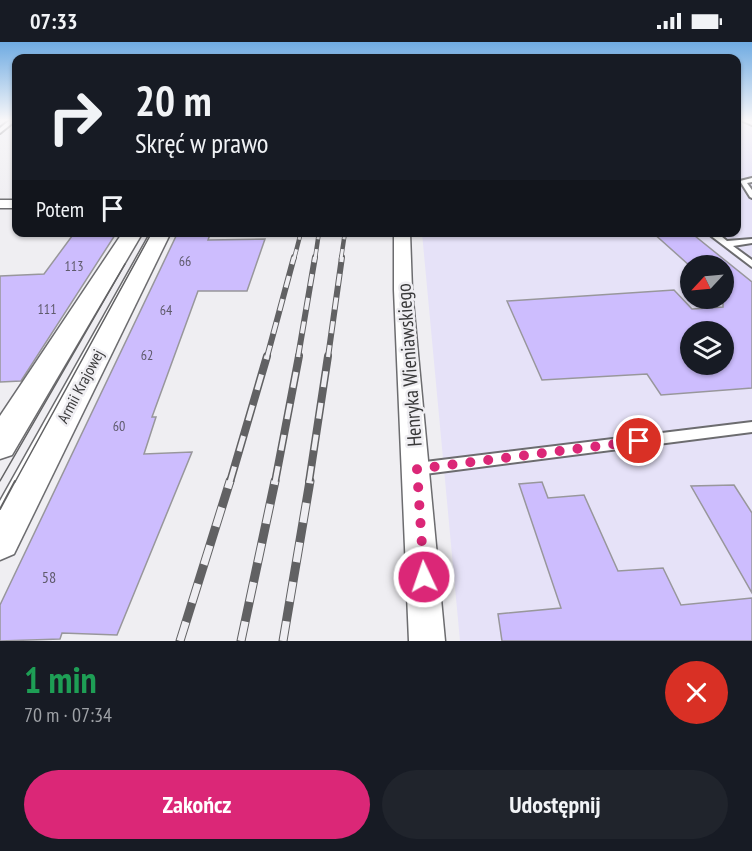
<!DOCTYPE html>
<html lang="pl">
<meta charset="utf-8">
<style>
:root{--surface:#171b24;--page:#20242c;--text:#f1f3f6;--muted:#9ea1a6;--accent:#db2777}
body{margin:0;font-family:"PT Sans Narrow",sans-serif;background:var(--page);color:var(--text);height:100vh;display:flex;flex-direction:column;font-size:22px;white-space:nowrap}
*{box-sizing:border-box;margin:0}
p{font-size:20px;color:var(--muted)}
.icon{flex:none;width:33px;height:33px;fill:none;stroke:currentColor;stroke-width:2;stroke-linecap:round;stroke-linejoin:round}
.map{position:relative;height:599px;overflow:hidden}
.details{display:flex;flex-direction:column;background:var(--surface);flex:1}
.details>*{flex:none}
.hud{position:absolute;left:12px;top:12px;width:729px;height:183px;border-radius:12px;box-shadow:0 2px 4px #0004;background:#171b24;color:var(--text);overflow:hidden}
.needle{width:39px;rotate:244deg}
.controls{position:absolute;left:680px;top:213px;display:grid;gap:12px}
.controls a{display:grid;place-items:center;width:54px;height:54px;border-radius:50%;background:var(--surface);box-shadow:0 2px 4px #0004;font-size:30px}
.pin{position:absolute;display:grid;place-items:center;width:51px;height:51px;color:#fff;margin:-26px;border:3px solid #fff;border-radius:50%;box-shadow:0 2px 6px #0007}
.me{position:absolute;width:66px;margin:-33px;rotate:357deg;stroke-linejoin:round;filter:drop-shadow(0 0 4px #0008)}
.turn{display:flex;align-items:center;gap:21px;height:126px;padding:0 24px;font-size:27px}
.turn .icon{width:78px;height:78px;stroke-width:2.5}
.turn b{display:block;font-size:42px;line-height:51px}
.then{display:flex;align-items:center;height:57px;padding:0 24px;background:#0003;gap:12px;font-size:22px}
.round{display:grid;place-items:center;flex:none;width:63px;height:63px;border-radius:32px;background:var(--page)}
.head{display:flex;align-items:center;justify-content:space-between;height:102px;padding:0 24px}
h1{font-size:36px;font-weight:700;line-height:45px;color:#1e9e55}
.button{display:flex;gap:12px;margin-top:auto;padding:12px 24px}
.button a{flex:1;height:69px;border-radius:36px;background:var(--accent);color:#fff;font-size:24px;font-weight:700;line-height:69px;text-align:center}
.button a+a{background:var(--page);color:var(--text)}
.status{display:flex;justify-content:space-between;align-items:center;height:42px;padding:0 30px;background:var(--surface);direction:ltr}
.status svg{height:16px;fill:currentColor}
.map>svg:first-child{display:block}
.industrial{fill:#e6e2f8;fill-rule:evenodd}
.building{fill:#cdbdfe;stroke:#98979b;stroke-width:1.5;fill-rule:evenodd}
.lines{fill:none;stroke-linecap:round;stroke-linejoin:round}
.service-casing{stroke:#6c6c6f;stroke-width:4}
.minor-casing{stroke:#6c6c6f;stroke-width:3}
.tertiary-casing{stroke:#6c6c6f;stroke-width:3}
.service{fill:#fff;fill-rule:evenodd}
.minor{fill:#fff;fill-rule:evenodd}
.tertiary{fill:#fff;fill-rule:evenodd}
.tram-far1{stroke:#616163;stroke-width:1.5}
.tram{stroke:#616163;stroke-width:2}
.rail-far3-casing{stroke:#616163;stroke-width:4.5}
.rail-far2-casing{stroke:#616163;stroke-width:6}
.rail-far1-casing{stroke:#616163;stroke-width:8}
.rail-casing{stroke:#616163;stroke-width:9}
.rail-far3{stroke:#efeef2;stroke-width:3;stroke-dasharray:10;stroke-linecap:butt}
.rail-far2{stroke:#efeef2;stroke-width:4;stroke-dasharray:12;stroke-linecap:butt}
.rail-far1{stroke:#efeef2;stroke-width:5;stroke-dasharray:16;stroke-linecap:butt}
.rail{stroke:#efeef2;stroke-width:7;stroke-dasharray:20;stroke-linecap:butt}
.route{stroke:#db2777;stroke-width:10;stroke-dasharray:0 18}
.labels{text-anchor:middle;stroke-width:5;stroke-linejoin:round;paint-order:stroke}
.number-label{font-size:14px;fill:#5e5a6b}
.street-label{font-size:16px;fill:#39393a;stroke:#efeef2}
.near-number-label{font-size:16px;fill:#5e5a6b}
.near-street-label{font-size:20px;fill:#39393a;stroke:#efeef2}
</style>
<div class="status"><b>07:33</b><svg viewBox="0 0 49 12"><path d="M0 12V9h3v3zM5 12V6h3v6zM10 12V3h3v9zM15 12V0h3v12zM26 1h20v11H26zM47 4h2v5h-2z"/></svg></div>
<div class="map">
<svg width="752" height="599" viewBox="0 0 752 599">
<rect width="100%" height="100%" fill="#efeef2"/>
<path class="industrial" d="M737,78h15v521h-292l-38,-408 314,-1zM690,224h33v32h-33zM690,290h33v32h-33z"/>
<g class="building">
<polygon points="75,190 117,190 21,339 0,340 0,234 44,232"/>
<polygon points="178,190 211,190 208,198 265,197 247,249 198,249 152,375 156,375 144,412 192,410 117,593 62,591 60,597 0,599 0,563"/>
<path d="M652,190h38l62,50v106l-91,7 -14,-21 -105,6 -35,-79 167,-11 18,19 31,-2v-41h-33zM690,290h33v32h-33z"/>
<polygon points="542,440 548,456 584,453 618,529 663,526 681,563 752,556 752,599 502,599 498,572 561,566 519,442"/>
<polygon points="734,443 752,471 752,551 691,444"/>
</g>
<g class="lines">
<defs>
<g id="service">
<polygon points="10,78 16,78 0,91 0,86"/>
<polygon points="743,78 752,79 752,83 743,79"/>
<polygon points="752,136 752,140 747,141 752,148 752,156 750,155 740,139"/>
<polygon points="706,190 716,190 727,199 752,197 752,201 733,204 752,218 752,225"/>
<polygon points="752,380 752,390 417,433 412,432 410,427 412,422 417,421"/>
</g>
<g id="minor">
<rect x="0" y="158" width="16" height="8"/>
<polygon points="394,190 410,190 412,248 445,599 409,599 394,248"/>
</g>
<g id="tertiary">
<polygon points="123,190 143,190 12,413 0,417 0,374"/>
<polygon points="151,190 171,190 14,512 0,518 0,459"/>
</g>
</defs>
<use href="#service" class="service-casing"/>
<use href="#minor" class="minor-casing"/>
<use href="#tertiary" class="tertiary-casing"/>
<use href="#service" class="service"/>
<use href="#minor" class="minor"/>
<use href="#tertiary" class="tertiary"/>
<g class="tram-far1">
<polyline points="0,439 125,222"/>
<polyline points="15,440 152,190"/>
</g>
<polyline class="tram" points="0,467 15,439"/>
<defs>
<g id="rail-far3">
<polyline points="294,217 301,190"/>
<polyline points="315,217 319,190"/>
<polyline points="341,217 345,190"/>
</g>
<g id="rail-far2">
<polyline points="267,315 294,215"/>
<polyline points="298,315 315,215"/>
<polyline points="328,315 342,215"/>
</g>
<g id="rail-far1">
<polyline points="230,440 267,314"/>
<polyline points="275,440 299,314"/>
<polyline points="309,440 328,314"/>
</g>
<g id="rail">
<polyline points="180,599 230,439"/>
<polyline points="241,599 275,439"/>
<polyline points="283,599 310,439"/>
</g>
</defs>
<use href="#rail-far3" class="rail-far3-casing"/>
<use href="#rail-far2" class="rail-far2-casing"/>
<use href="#rail-far1" class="rail-far1-casing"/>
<use href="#rail" class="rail-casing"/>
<use href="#rail-far3" class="rail-far3"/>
<use href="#rail-far2" class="rail-far2"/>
<use href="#rail-far1" class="rail-far1"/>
<use href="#rail" class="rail"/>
</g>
<linearGradient id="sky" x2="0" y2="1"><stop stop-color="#6fabe2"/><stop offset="0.48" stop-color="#f8f7f9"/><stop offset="1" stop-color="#f8f7f9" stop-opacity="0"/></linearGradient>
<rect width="752" height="162" fill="url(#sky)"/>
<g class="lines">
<polyline class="route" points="424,535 417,427 639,399"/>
</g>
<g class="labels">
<g class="number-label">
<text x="185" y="224">66</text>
<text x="74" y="229">113</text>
<text x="47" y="272">111</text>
<text x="166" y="273">64</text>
<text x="147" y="318">62</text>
<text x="119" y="389">60</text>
</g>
<g class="street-label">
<text transform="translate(80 344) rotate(-62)" y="6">Armii Krajowej</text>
</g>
<g class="near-number-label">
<text x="49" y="541">58</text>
</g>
<g class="near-street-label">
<text transform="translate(409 323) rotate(-94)" y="7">Henryka Wieniawskiego</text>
</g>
</g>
</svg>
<div class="controls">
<a><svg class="needle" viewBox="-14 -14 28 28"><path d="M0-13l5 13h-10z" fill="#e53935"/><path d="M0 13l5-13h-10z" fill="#9ea1a6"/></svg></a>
<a><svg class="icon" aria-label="layers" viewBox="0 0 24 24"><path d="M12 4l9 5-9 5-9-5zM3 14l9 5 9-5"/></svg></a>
</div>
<div class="pin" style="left:639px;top:399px;background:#d93025"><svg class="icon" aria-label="arrive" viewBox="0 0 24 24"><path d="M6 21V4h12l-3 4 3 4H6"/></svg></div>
<svg class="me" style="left:424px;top:535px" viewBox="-20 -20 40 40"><circle r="17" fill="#db2777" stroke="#fff" stroke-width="3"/><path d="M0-11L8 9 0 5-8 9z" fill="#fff"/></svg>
<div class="hud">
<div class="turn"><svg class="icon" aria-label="right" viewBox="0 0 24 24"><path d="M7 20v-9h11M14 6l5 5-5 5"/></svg><div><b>20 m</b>Skręć w prawo</div></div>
<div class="then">Potem<svg class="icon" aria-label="arrive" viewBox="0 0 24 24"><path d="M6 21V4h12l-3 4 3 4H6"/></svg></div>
</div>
</div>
<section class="details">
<div class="head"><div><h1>1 min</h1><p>70 m · 07:34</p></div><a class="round" style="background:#d93025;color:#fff"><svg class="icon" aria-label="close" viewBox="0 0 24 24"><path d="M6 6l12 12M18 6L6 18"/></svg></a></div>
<div class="button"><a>Zakończ</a><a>Udostępnij</a></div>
</section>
